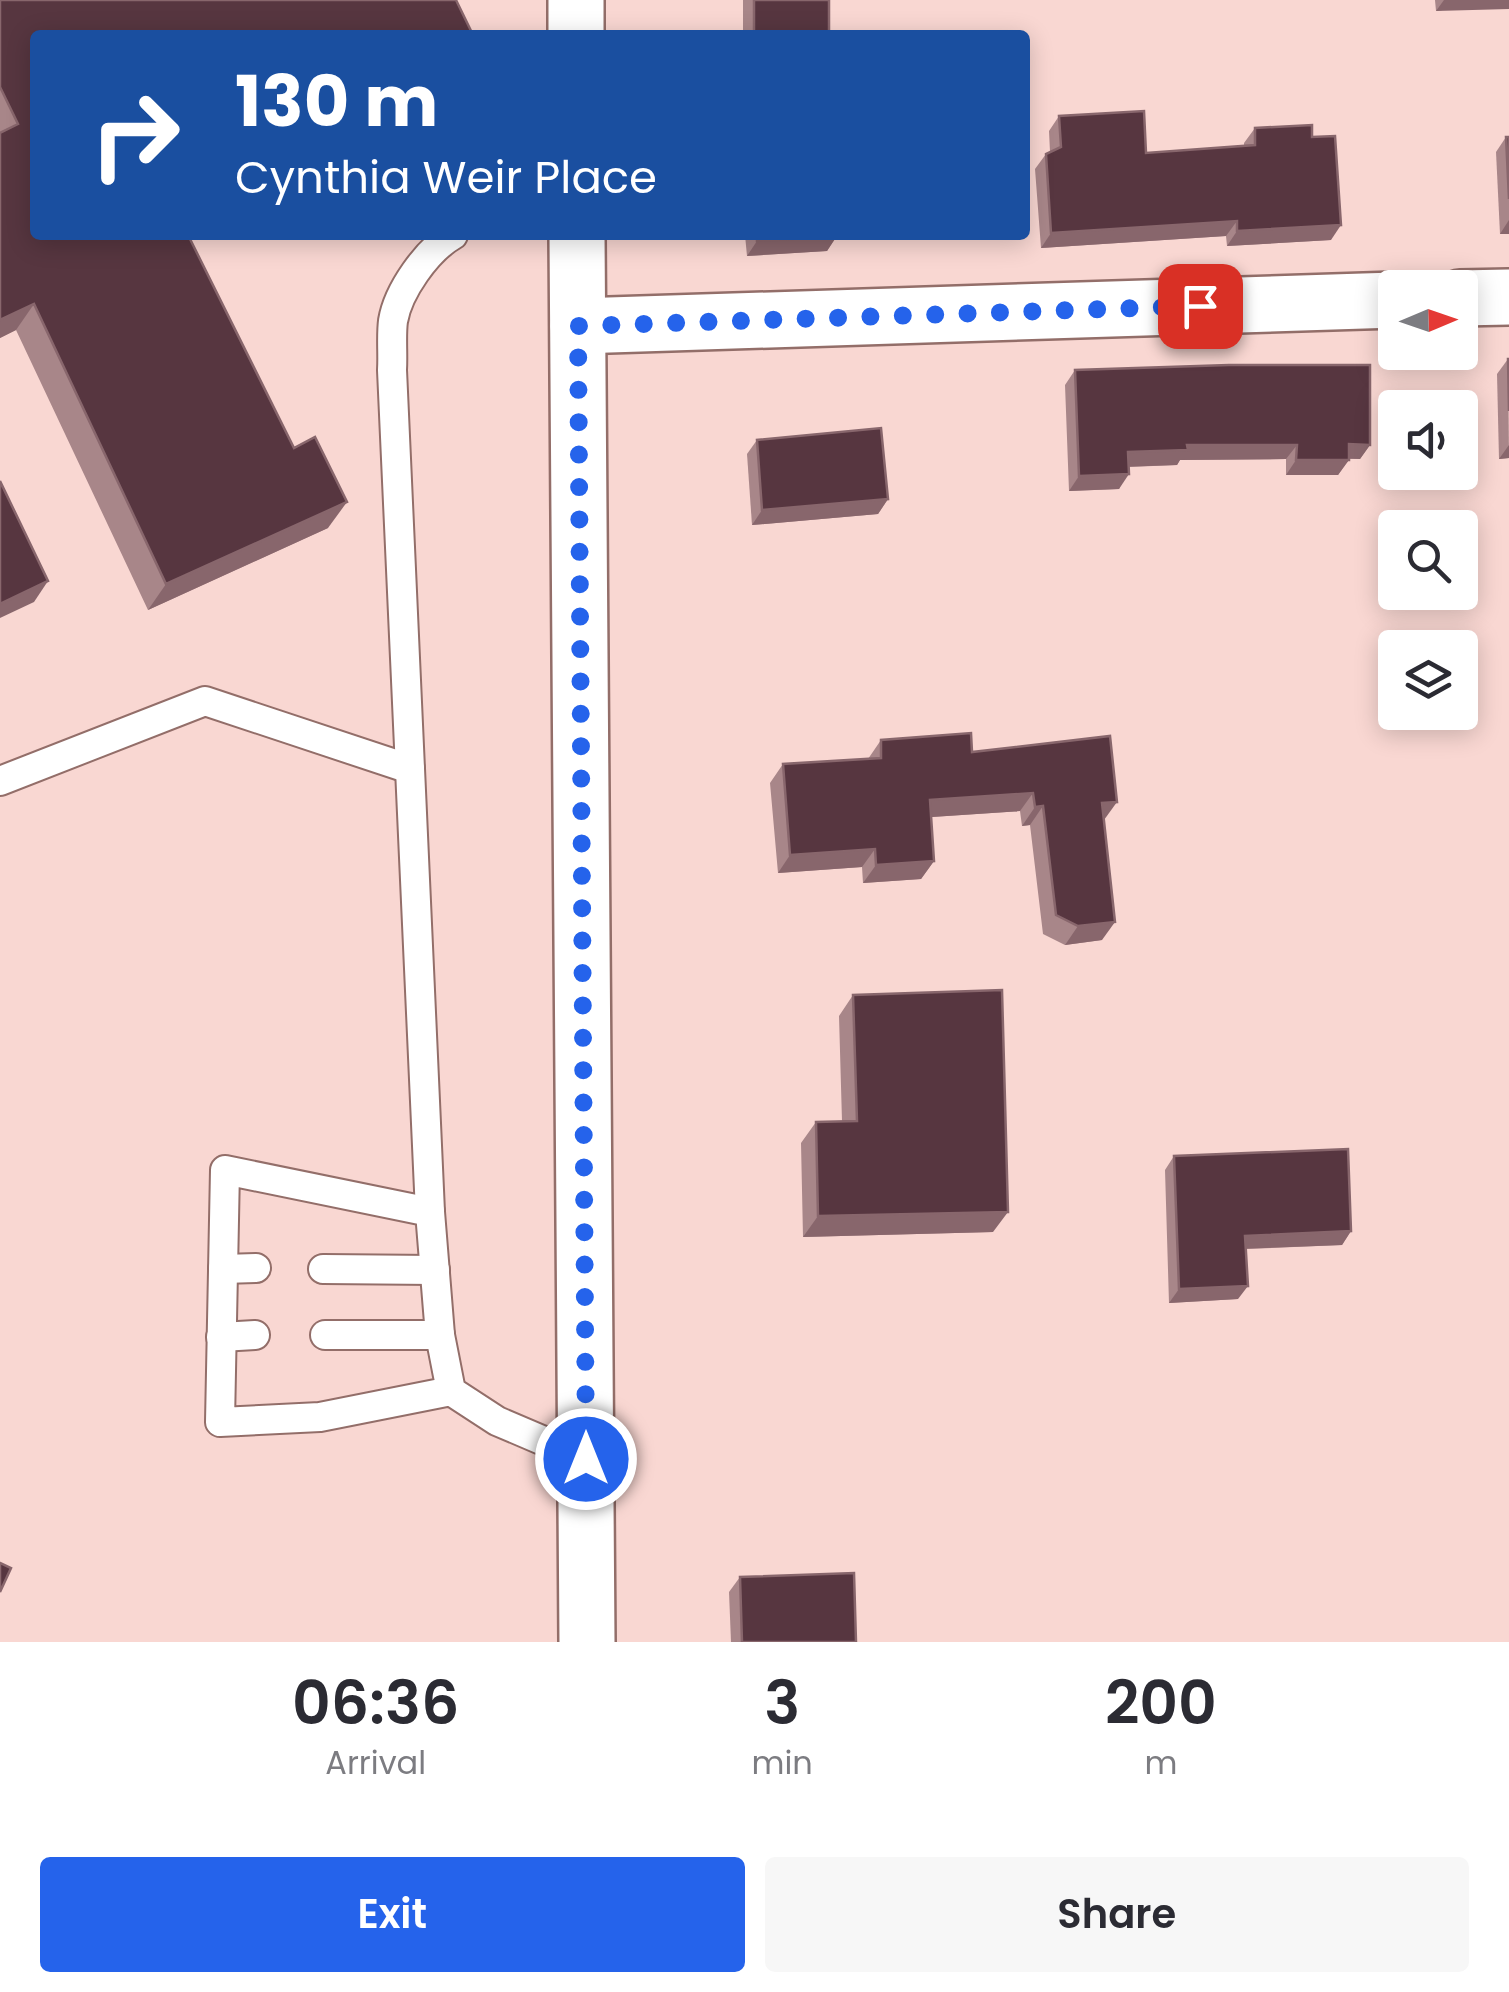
<!DOCTYPE html>
<style>
:root{--surface:#fff;--page:#f7f7f7;--text:#2b2b33;--muted:#7c7c81;--accent:#2563eb}
body{margin:0;font-family:Poppins,sans-serif;background:var(--page);color:var(--text);height:100vh;display:flex;flex-direction:column;font-size:38px;white-space:nowrap}
*{box-sizing:border-box;margin:0}
p{font-size:32px;color:var(--muted)}
.icon{flex:none;width:55px;height:55px;fill:none;stroke:currentColor;stroke-width:2;stroke-linecap:round;stroke-linejoin:round}
.map{position:relative;height:1642px;overflow:hidden}
.details{display:flex;flex-direction:column;background:var(--surface);flex:1}
.details>*{flex:none}
.top-card{position:absolute;left:30px;top:30px;width:1000px;height:210px;border-radius:10px;box-shadow:0 5px 25px #0003;background:#1a4fa0;color:#fff;overflow:hidden}
.needle{width:65px;rotate:88deg}
.tools{position:absolute;left:1378px;top:270px;display:grid;gap:20px}
.tools a{display:grid;place-items:center;width:100px;height:100px;border-radius:10px;background:var(--surface);box-shadow:0 5px 25px #0003;font-size:50px}
.pin{position:absolute;display:grid;place-items:center;width:85px;height:85px;color:#fff;margin:-42px;border-radius:20px;box-shadow:0 5px 15px #0006}
.me{position:absolute;width:110px;margin:-55px;rotate:0deg;stroke-linejoin:round;filter:drop-shadow(0 0 8px #0008)}
.turn{display:flex;align-items:center;gap:35px;height:210px;padding:0 40px;font-size:45px}
.turn .icon{width:130px;height:130px;stroke-width:2.5}
.turn b{display:block;font-size:70px;line-height:85px}
.eta{display:flex;justify-content:space-evenly;align-items:center;height:170px;text-align:center}
.eta b{font-size:60px;font-weight:600;line-height:70px}
.cta{display:flex;gap:20px;margin-top:auto;padding:20px 40px}
.cta a{flex:1;height:115px;border-radius:10px;background:var(--accent);color:#fff;font-size:40px;font-weight:600;line-height:115px;text-align:center}
.cta a+a{background:var(--page);color:var(--text)}
.map>svg:first-child{display:block}
.lines{fill:none;stroke-linecap:round;stroke-linejoin:round}
.lane-casing{stroke:#936e69;stroke-width:32}
.street-casing{stroke:#936e69;stroke-width:60}
.secondary-casing{stroke:#936e69;stroke-width:60}
.lane{stroke:#fff;stroke-width:28}
.street{stroke:#fff;stroke-width:55}
.secondary{stroke:#fff;stroke-width:55}
.wall{fill:#a88689}
.shaded-wall{fill:#88666c}
.building{fill:#573640;stroke:#88666c;stroke-width:2.5}
.route{stroke:#2563eb;stroke-width:18;stroke-dasharray:0 32.4}
</style>
<div class="map">
<svg width="1509" height="1642" viewBox="0 0 1509 1642">
<rect width="100%" height="100%" fill="#f9d7d2"/>
<g class="lines">
<defs>
<g id="lane">
<polyline points="0,781 205,701 410,769"/>
<path d="M430,1212l-38,-842c1,-16 -1,-34 1,-49 5,-30 34,-71 60,-86"/>
<polyline points="223,1269 256,1268"/>
<polyline points="323,1269 435,1270"/>
<polyline points="325,1335 440,1335"/>
<polyline points="221,1337 255,1335"/>
<polyline points="451,1391 320,1417 220,1422 225,1170 430,1212 440,1335 451,1391 497,1421 586,1459"/>
</g>
<g id="street">
<polyline points="1460,298 1509,297"/>
<polyline points="578,326 1395,300"/>
</g>
<g id="secondary">
<polyline points="576,0 576,35"/>
<polyline points="577,235 587,1642"/>
</g>
</defs>
<use href="#lane" class="lane-casing"/>
<use href="#street" class="street-casing"/>
<use href="#secondary" class="secondary-casing"/>
<use href="#lane" class="lane"/>
<use href="#street" class="street"/>
<use href="#secondary" class="secondary"/>
</g>
<g class="wall">
<polygon points="0,0 35,35 328,528 148,610 16,330 0,338"/>
<rect x="743" y="0" width="86" height="35"/>
<polygon points="1435,0 1509,0 1436,11"/>
<polygon points="1059,116 1146,153 1244,146 1244,143 1255,128 1312,137 1331,240 1227,246 1226,236 1041,248 1035,169 1046,154 1050,152 1049,131"/>
<polygon points="1506,137 1509,137 1509,234 1500,234 1496,152"/>
<polygon points="745,235 837,235 827,251 747,256"/>
<polygon points="1508,359 1509,458 1499,459 1497,374"/>
<polygon points="1075,370 1370,445 1360,459 1349,459 1338,475 1286,475 1286,459 1180,460 1177,465 1129,467 1119,489 1069,491 1065,385"/>
<polygon points="757,440 888,499 878,514 752,525 747,454"/>
<polygon points="881,740 972,752 1104,820 1102,940 1065,945 1043,934 1030,825 1022,826 1020,811 931,817 934,861 921,879 863,883 862,867 778,873 770,783 783,764 868,759"/>
<polygon points="853,995 993,1232 803,1237 801,1143 816,1122 842,1121 839,1016"/>
<polygon points="1174,1156 1351,1231 1342,1245 1246,1249 1238,1299 1169,1303 1165,1170"/>
<polygon points="740,1577 856,1642 731,1642 729,1592"/>
</g>
<g class="shaded-wall">
<polygon points="1444,0 1509,0 1509,9 1436,11"/>
<polygon points="1509,220 1509,234 1500,234"/>
<polygon points="1237,221 1226,236 1041,248 1051,233"/>
<polygon points="1341,225 1331,240 1227,246 1237,231"/>
<polygon points="837,236 827,251 747,256 757,241"/>
<polygon points="34,304 16,330 0,338 0,320"/>
<polygon points="1349,444 1370,445 1360,459 1339,458"/>
<polygon points="1187,445 1297,445 1286,459 1180,460 1177,465 1118,467 1128,452"/>
<polygon points="1509,445 1509,458 1499,459"/>
<polygon points="1296,460 1349,460 1338,475 1286,475"/>
<polygon points="1129,474 1119,489 1069,491 1079,476"/>
<polygon points="888,499 878,514 752,525 762,510"/>
<polygon points="347,502 328,528 148,610 166,584"/>
<polygon points="48,581 34,602 0,618 0,604"/>
<polygon points="1033,793 1020,811 917,818 930,800"/>
<polygon points="1117,802 1104,820 1102,803"/>
<polygon points="1043,806 1030,825 1022,826 1035,807"/>
<polygon points="875,849 862,867 778,873 790,855"/>
<polygon points="934,861 921,879 863,883 876,865"/>
<polygon points="1115,922 1102,940 1065,945 1078,926"/>
<polygon points="1008,1212 993,1232 803,1237 818,1216"/>
<polygon points="1351,1231 1342,1245 1236,1249 1245,1236"/>
<polygon points="1248,1286 1238,1299 1169,1303 1179,1289"/>
</g>
<g class="building">
<polygon points="0,0 456,0 473,35 35,35 35,235 188,235 294,448 315,437 347,502 166,584 34,304 0,320 0,133 18,124 0,87"/>
<rect x="754" y="0" width="75" height="35"/>
<polygon points="1144,111 1146,153 1255,145 1255,128 1312,125 1312,137 1335,136 1341,225 1237,231 1237,221 1051,233 1046,154 1061,147 1059,116"/>
<polygon points="1506,137 1509,137 1509,199"/>
<polygon points="757,235 837,235 837,236 757,241"/>
<polygon points="1508,359 1509,359 1509,411"/>
<polygon points="1229,365 1370,365 1370,445 1349,444 1349,460 1296,460 1297,445 1187,445 1188,450 1128,452 1129,474 1079,476 1075,370"/>
<polygon points="881,428 888,499 762,510 757,440"/>
<polygon points="0,481 48,581 0,604"/>
<polygon points="971,733 972,752 1110,736 1117,802 1102,803 1115,922 1078,926 1056,915 1043,806 1035,807 1033,793 930,800 934,861 876,865 875,849 790,855 783,764 881,758 881,740"/>
<polygon points="1002,990 1008,1212 818,1216 816,1122 857,1121 853,995"/>
<polygon points="1348,1149 1351,1231 1245,1236 1248,1286 1179,1289 1174,1156"/>
<polygon points="0,1563 11,1568 0,1592"/>
<polygon points="854,1573 856,1642 742,1642 740,1577"/>
</g>
<g class="lines">
<polyline class="route" points="586,1459 578,326 1200,306"/>
</g>
</svg>
<div class="tools">
<a><svg class="needle" viewBox="-14 -14 28 28"><path d="M0-13l5 13h-10z" fill="#e53935"/><path d="M0 13l5-13h-10z" fill="#7c7c81"/></svg></a>
<a><svg class="icon" aria-label="sound" viewBox="0 0 24 24"><path d="M4 9h4l5-4v14l-5-4H4zM17 9q2 3 0 6"/></svg></a>
<a><svg class="icon" aria-label="search" viewBox="0 0 24 24"><circle cx="10" cy="10" r="6"/><path d="M15 15l6 6"/></svg></a>
<a><svg class="icon" aria-label="layers" viewBox="0 0 24 24"><path d="M12 4l9 5-9 5-9-5zM3 14l9 5 9-5"/></svg></a>
</div>
<div class="pin" style="left:1200px;top:306px;background:#d93025"><svg class="icon" aria-label="arrive" viewBox="0 0 24 24"><path d="M6 21V4h12l-3 4 3 4H6"/></svg></div>
<svg class="me" style="left:586px;top:1459px" viewBox="-20 -20 40 40"><circle r="17" fill="#2563eb" stroke="#fff" stroke-width="3"/><path d="M0-11L8 9 0 5-8 9z" fill="#fff"/></svg>
<div class="top-card">
<div class="turn"><svg class="icon" aria-label="right" viewBox="0 0 24 24"><path d="M7 20v-9h11M14 6l5 5-5 5"/></svg><div><b>130 m</b>Cynthia Weir Place</div></div>
</div>
</div>
<section class="details">
<div class="eta">
<div><b>06:36</b><p>Arrival</p></div>
<div><b>3</b><p>min</p></div>
<div><b>200</b><p>m</p></div>
</div>
<div class="cta"><a>Exit</a><a>Share</a></div>
</section>
